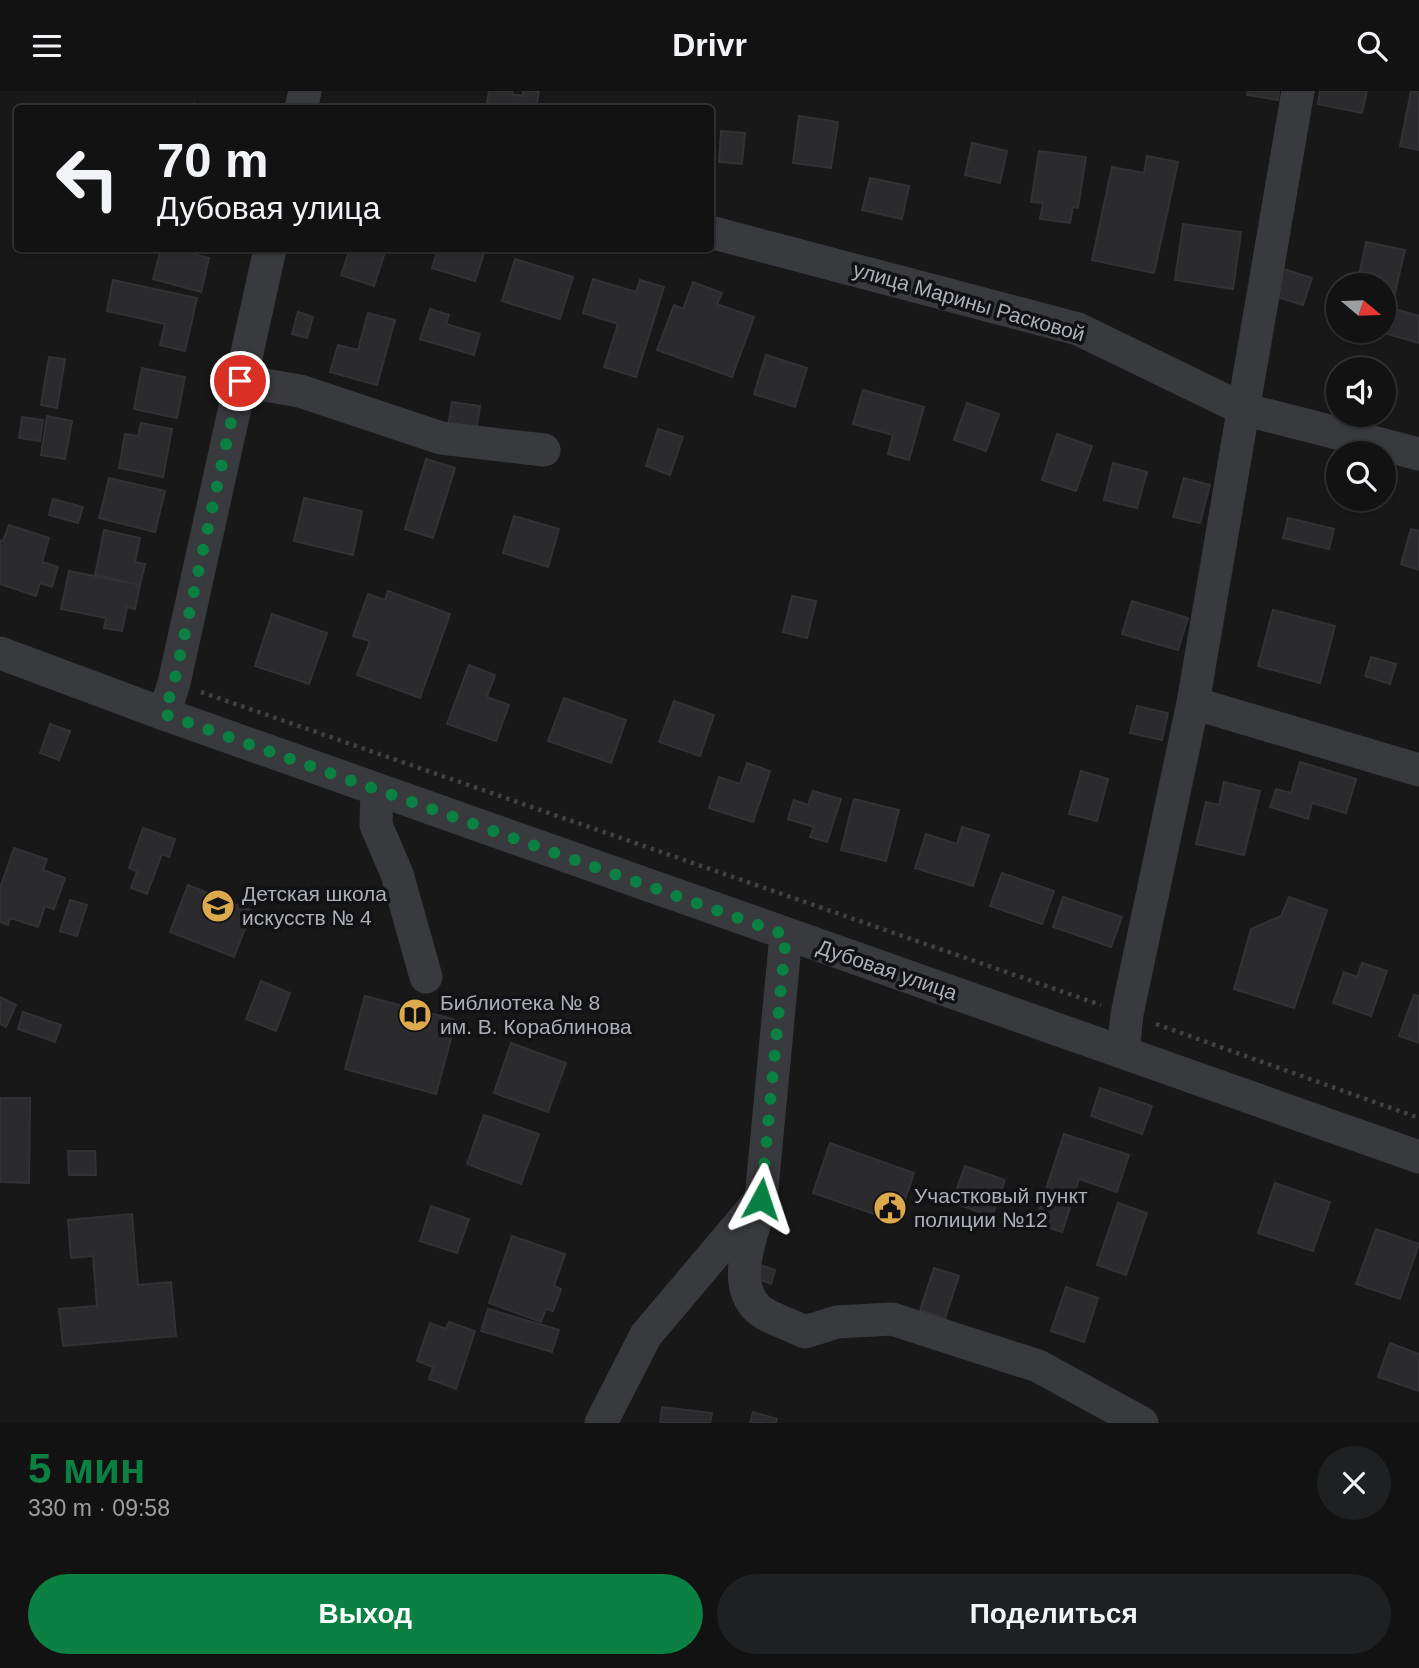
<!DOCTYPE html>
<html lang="ru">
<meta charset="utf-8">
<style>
:root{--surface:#121213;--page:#1f2021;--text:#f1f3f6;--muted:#9c9ea0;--line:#313233;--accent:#0b8043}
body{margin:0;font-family:Helvetica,sans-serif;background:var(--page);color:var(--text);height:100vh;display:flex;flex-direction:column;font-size:26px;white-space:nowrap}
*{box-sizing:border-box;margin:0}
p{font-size:23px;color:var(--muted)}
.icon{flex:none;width:38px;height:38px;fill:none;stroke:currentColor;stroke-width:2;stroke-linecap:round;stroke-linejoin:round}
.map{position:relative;height:1332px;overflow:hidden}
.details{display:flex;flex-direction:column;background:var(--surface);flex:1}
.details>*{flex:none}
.banner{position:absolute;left:14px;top:14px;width:700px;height:147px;border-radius:7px;box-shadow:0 2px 5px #0004,0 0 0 2px var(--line);background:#121213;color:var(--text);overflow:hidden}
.needle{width:46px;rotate:109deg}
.tools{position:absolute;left:1326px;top:182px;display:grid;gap:14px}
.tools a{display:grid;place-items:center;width:70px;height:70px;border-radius:50%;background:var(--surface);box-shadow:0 2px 5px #0004,0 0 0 2px var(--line);font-size:35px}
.pin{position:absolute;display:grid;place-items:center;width:60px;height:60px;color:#fff;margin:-30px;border:4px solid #fff;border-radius:50%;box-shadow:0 2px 7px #0007}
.me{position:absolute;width:77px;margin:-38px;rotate:5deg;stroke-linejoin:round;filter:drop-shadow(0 0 5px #0008)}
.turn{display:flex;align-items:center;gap:24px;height:147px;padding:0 28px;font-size:32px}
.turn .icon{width:91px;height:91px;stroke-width:2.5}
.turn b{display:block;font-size:49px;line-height:60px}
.round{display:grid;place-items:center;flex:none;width:74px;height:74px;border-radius:37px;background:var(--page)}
.headline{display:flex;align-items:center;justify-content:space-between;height:119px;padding:0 28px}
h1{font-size:42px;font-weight:600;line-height:52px;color:var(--accent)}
.cta{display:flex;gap:14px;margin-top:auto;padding:14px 28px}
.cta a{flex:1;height:80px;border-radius:42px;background:var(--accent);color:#fff;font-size:28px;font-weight:600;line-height:80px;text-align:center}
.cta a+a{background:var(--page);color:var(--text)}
header{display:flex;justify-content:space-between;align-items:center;height:91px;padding:0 28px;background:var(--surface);font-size:32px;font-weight:600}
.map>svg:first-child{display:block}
.building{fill:#2b2b2d;stroke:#323235;stroke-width:2}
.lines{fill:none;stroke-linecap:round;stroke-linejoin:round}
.path{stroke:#3f4145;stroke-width:4.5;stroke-dasharray:3.5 5;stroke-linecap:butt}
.minor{stroke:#393a3e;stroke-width:33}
.route{stroke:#0b8043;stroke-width:12;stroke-dasharray:0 21.6}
.labels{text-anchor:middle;stroke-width:7;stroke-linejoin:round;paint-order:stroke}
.street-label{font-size:21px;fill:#abafb7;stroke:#121214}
.poi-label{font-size:21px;fill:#abafb7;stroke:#121214;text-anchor:start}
</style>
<header><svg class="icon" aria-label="menu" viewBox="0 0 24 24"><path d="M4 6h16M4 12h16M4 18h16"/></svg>Drivr<svg class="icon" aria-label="search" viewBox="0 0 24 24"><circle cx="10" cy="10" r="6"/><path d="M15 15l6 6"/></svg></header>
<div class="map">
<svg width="1419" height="1332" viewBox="0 0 1419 1332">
<rect width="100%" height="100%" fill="#181819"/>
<g class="building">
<polygon points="489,0 513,0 512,3 523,5 523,0 539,0 536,18 486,18"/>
<polygon points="1248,0 1279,0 1278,9 1247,4"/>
<polygon points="1320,0 1367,0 1362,22 1318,13"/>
<polygon points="1411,0 1419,0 1419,59 1400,55"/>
<polygon points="194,12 212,18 192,18"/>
<polygon points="799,25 838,31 831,77 793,72"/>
<polygon points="721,40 745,42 742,73 719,71"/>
<polygon points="972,52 1007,60 1000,92 965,84"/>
<polygon points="1039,60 1086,66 1078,117 1073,116 1070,132 1040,128 1043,112 1031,111"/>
<polygon points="1147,65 1178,71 1154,182 1092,169 1112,76 1144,82"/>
<polygon points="870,87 909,95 902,128 862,119"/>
<polygon points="1183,133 1241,141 1233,198 1175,189"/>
<polygon points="1366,151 1405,159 1393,210 1384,208 1384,194 1357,194"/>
<polygon points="161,158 171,158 209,167 201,201 153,188"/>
<polygon points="350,158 386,158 374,195 341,184"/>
<polygon points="438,158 470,158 484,162 475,190 432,177"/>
<polygon points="515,168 573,186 560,228 502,210"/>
<polygon points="1280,177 1312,187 1303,214 1271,204"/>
<polygon points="593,188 636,201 640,189 664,196 636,286 604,276 618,233 583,222"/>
<polygon points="113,189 197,207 185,260 160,254 165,233 107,220"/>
<polygon points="693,191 722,202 717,213 754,226 732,286 657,259 674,214 683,218"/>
<polygon points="1392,217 1419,225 1419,252 1384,242"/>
<polygon points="430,218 449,224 446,233 480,243 474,264 420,248"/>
<polygon points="298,221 313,226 307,247 292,243"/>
<polygon points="368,222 395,229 377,294 330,281 338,254 358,259"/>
<polygon points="766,264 807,277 795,316 754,303"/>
<polygon points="49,266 65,268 57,317 41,314"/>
<polygon points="142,277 185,286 177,327 134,318"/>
<polygon points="863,299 924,316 909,369 888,363 893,344 853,333"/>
<polygon points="452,311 480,315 476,340 448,336"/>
<polygon points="967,312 999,323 986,360 954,349"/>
<polygon points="47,325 72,330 65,368 41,364"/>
<polygon points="22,326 43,329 40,350 19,347"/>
<polygon points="141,332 172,338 163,386 119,377 125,343 138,345"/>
<polygon points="658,338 683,346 670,384 646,375"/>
<polygon points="1057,343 1092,355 1076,400 1042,389"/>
<polygon points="426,368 455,377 433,447 405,438"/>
<polygon points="1113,372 1147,381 1137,417 1104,409"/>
<polygon points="109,387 165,400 155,441 99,427"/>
<polygon points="1184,387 1210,394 1200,432 1173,426"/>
<polygon points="304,407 362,420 353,464 294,450"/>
<polygon points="53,408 83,416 78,432 49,424"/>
<polygon points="514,425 559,438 548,476 503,462"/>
<polygon points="1288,427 1334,438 1329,458 1283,447"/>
<polygon points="9,434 49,447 42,471 58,476 52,496 40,492 36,505 0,493 0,449 3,450"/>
<polygon points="1411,438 1419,440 1419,479 1401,473"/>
<polygon points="104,439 140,447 135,471 145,473 140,494 95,484"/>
<polygon points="69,480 140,494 135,518 127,516 122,540 104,537 106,527 61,518"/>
<polygon points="388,500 450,523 420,607 357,584 370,550 353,545 368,503 385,509"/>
<polygon points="792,505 816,510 807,547 783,541"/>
<polygon points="1132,510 1188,527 1178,559 1122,543"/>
<polygon points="1273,519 1335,535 1320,592 1258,575"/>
<polygon points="272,523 327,542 309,593 255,575"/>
<polygon points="1371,566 1396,573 1390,593 1365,585"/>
<polygon points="469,574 495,584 487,606 509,614 496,650 447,633"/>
<polygon points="564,607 626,629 611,672 548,650"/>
<polygon points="674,610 714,624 700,665 659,651"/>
<polygon points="1137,615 1168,622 1162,649 1130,642"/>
<polygon points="50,633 70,640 59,669 40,662"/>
<polygon points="1300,671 1356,688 1346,722 1312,712 1308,728 1270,716 1276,698 1291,702"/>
<polygon points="747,672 770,680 753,731 709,717 719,686 740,693"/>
<polygon points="1081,680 1108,688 1097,730 1069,723"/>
<polygon points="1224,691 1260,700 1244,764 1196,753 1206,711 1219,714"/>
<polygon points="813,700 841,708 827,751 810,746 814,736 788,728 794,709 808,714"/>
<polygon points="854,708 899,719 886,770 841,759"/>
<polygon points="962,736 989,744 973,795 915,777 926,743 957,753"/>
<polygon points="143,737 175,748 169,766 162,763 147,803 131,797 137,780 129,777"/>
<polygon points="14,757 47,768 43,779 65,787 54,818 45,815 38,836 10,827 8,834 0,831 0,797"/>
<polygon points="1002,782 1054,800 1042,833 990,815"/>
<polygon points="188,794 252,820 234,866 170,841"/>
<polygon points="1063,806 1122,826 1111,856 1053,836"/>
<polygon points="1289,806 1327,819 1294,917 1234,898 1251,838 1281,825"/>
<polygon points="70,809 87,814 77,845 60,840"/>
<polygon points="1362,872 1387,880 1371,925 1333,912 1344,881 1357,886"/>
<polygon points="261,890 290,902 276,940 246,928"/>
<polygon points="1414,904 1419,905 1419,952 1399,945"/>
<polygon points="365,905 456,929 436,1003 345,978"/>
<polygon points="0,906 16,914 6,936 0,933"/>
<polygon points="23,921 61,934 55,951 18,938"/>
<polygon points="511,952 566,972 548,1021 494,1002"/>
<polygon points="1100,997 1152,1015 1142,1043 1091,1025"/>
<polygon points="0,1007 30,1007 29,1092 0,1091"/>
<polygon points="484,1024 539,1043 521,1093 467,1073"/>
<polygon points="1064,1043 1129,1064 1117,1101 1079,1088 1062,1141 1035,1132"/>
<polygon points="830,1052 914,1082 897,1131 813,1102"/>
<polygon points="68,1060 95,1060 96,1084 69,1084"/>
<polygon points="965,1075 1005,1089 992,1126 952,1111"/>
<polygon points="1275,1092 1330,1111 1313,1160 1258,1142"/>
<polygon points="1118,1112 1147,1122 1126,1184 1097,1174"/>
<polygon points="431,1115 469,1128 457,1162 420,1150"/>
<polygon points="132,1123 138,1194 171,1191 176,1245 63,1255 59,1218 97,1215 93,1165 71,1167 68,1129"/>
<polygon points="1376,1138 1419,1153 1400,1208 1356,1193"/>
<polygon points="512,1145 565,1163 554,1195 561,1198 553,1220 546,1218 541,1231 489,1212"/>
<polygon points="760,1174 775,1179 771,1193 756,1187"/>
<polygon points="934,1177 959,1185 945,1227 920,1219"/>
<polygon points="1066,1196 1098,1207 1084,1251 1051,1240"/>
<polygon points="488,1218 559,1239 552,1261 481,1240"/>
<polygon points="449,1231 475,1240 456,1298 429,1288 433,1276 417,1270 430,1232 446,1238"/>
<polygon points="1390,1252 1419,1263 1419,1300 1378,1286"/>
<polygon points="662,1316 712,1322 710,1332 660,1332"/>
<polygon points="753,1321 777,1328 776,1332 750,1332"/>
</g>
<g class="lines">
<g class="path">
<polyline points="201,601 1101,914"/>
<polyline points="1156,933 1419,1027"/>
</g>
<g class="minor">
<polyline points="301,18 305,0"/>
<polyline points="710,141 1078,238 1243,318 1419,363"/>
<polyline points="240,290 300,300 441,347 544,359"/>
<polyline points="0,562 164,623 1419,1066"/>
<polyline points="1193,612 1419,679"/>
<polyline points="164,623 174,592 270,158"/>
<polyline points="377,699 376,734 397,783 426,886"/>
<polyline points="1123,961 1127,923 1193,612 1298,0"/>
<path d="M760,1114c-8,31 -29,76 -3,103 9,9 36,18 48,24l32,-10 55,-3 146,47 104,57"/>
<polyline points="601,1332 646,1244 761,1108 786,844"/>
</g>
</g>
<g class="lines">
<polyline class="route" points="240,290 174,592 164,623 786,844 761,1108"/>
</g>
<defs>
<symbol id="school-disc" viewBox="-11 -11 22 22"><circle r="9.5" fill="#dcaa4d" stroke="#121214"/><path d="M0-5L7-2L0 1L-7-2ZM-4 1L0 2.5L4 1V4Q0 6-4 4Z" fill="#111"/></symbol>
<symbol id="library-disc" viewBox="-11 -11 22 22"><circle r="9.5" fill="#dcaa4d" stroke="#121214"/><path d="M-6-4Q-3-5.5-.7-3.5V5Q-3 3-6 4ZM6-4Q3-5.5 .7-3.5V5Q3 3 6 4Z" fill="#111"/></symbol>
<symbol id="civic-disc" viewBox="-11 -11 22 22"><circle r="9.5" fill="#dcaa4d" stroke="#121214"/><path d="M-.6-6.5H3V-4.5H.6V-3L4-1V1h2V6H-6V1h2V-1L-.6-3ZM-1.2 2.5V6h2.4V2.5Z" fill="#111"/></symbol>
</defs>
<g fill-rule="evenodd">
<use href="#school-disc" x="199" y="796" width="38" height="38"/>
<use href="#library-disc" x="396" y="905" width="38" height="38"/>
<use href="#civic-disc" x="871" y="1098" width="38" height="38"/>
</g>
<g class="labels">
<g class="street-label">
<text transform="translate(969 211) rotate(16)" y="7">улица Марины Расковой</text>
<text transform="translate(887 879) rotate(19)" y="7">Дубовая улица</text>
</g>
<g class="poi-label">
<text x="242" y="810">Детская школа<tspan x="242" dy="24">искусств № 4</tspan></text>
<text x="440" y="919">Библиотека № 8<tspan x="440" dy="24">им. В. Кораблинова</tspan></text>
<text x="914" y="1112">Участковый пункт<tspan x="914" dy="24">полиции №12</tspan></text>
</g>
</g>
</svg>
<div class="tools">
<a><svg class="needle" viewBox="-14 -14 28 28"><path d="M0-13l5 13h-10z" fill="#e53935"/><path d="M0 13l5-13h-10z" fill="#9c9ea0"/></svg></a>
<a><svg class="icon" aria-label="sound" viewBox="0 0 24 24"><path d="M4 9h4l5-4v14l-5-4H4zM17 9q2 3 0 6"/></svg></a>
<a><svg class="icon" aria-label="search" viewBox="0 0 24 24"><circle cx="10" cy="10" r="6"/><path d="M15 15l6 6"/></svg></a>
</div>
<div class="pin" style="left:240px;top:290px;background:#d93025"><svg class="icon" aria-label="arrive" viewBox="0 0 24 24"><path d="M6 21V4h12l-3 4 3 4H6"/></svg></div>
<svg class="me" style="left:761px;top:1108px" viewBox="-20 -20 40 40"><path d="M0-17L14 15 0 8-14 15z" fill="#0b8043" stroke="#fff" stroke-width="4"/></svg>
<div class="banner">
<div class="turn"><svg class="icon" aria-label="left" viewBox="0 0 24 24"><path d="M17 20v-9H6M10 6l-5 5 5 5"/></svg><div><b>70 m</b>Дубовая улица</div></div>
</div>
</div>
<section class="details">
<div class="headline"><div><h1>5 мин</h1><p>330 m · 09:58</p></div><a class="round"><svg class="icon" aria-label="close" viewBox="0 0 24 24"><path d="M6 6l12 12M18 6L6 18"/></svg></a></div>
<div class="cta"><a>Выход</a><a>Поделиться</a></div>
</section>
